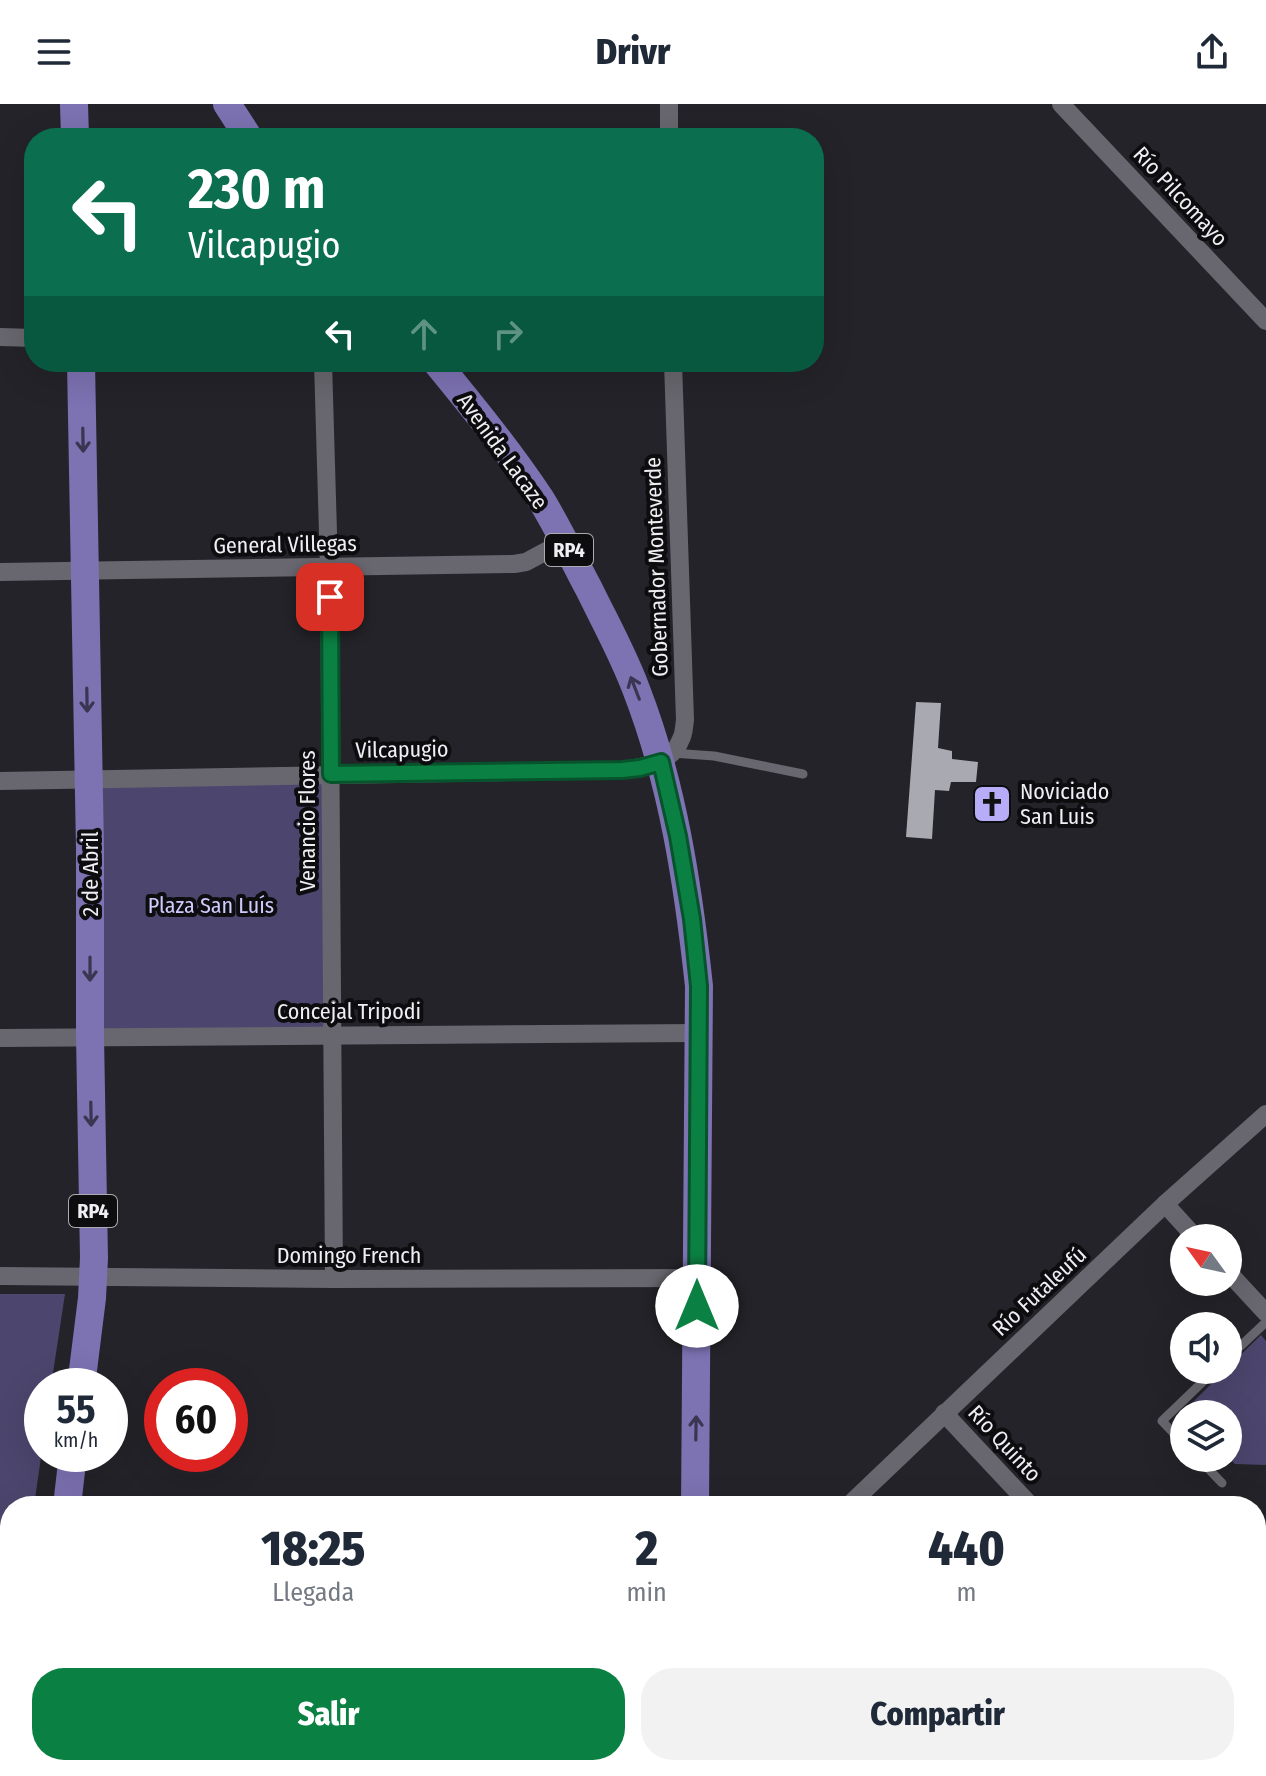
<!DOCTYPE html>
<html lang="es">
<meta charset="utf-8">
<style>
:root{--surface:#fff;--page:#f2f2f3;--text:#1f2937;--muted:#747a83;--accent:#0b8043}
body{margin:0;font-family:"Fira Sans Condensed",sans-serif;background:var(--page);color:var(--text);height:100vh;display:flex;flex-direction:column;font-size:30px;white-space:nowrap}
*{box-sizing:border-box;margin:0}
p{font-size:26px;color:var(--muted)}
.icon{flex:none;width:44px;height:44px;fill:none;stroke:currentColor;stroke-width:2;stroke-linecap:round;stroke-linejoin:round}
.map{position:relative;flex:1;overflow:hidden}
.drawer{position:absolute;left:0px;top:1392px;width:1266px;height:280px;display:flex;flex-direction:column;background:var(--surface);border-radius:32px 32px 0 0;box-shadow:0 8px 32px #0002}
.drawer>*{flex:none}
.banner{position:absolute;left:24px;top:24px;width:800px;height:244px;border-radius:32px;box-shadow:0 8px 32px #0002;background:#0b6e4f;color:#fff;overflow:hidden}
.needle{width:52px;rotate:303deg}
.fabs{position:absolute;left:1170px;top:1120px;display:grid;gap:16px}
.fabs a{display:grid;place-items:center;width:72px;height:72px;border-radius:50%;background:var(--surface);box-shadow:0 8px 32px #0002;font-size:40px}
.speed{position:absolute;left:24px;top:1264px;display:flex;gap:16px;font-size:40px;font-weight:700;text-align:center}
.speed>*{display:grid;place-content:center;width:104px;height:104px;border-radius:50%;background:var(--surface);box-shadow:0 8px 32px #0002;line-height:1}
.speed small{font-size:20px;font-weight:400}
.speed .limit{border:12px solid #d22;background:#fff;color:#111}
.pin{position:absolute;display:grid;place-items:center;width:68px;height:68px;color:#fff;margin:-34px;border-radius:16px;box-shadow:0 4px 12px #0006}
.me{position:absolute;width:88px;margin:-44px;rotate:0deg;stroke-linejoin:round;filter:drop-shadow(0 0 6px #0008)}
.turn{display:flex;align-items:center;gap:28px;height:168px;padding:0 32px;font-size:36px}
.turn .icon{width:104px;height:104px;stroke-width:2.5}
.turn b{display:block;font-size:56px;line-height:68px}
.lanes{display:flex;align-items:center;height:76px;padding:0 32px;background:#0003;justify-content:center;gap:40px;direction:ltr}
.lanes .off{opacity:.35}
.eta{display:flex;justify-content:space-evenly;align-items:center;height:136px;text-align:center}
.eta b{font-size:48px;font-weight:800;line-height:56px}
.cta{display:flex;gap:16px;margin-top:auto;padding:16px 32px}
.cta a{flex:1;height:92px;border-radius:32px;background:var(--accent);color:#fff;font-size:32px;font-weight:800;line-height:92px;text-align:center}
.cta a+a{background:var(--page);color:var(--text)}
header{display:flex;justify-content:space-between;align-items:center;height:104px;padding:0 32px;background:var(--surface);font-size:36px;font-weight:800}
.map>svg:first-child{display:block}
.green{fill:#4c466e}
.building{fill:#a9a9b1}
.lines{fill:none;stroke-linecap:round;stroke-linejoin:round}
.service{stroke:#68676f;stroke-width:9}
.minor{stroke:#68676f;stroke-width:18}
.secondary{stroke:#68676f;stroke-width:26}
.primary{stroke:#7d72b2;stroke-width:28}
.oneway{stroke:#3a3550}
.route-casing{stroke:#07532c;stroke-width:20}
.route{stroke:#0b8043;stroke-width:14}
.labels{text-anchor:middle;stroke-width:8;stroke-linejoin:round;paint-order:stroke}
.shield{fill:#0d0d0f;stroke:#ababaf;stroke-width:2}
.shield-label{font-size:20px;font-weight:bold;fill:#efeff3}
.street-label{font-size:22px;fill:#efeff3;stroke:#0d0d0f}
.poi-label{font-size:22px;fill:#efeff3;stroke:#0d0d0f;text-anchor:start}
.park-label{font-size:22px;fill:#cfcafc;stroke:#0d0d0f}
</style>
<header><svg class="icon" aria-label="menu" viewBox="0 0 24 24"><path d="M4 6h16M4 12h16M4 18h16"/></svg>Drivr<svg class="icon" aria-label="share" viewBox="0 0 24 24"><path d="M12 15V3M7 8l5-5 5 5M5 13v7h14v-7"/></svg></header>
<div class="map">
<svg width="1266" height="1672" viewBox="0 0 1266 1672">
<rect width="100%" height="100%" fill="#232329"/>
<g class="green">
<polygon points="331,670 332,932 90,932 89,675"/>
<polygon points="0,1190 65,1190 51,1282 42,1282 42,1346 34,1402 10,1402 10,1465 0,1464"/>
<polygon points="1261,1231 1266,1237 1266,1361 1235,1360 1228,1353 1228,1310 1184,1310 1182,1309 1225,1266 1228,1266 1228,1263"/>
</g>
<polygon class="building" points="916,598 941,599 938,644 952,647 952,655 978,658 976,678 951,678 949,687 935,686 932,735 906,733"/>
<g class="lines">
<g class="service">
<polyline points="672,649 714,652 803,670"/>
<polyline points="1228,1254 1266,1218"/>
<polyline points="1184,1340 1162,1317 1215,1266"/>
<polyline points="1198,1354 1222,1379"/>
</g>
<g class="minor">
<polyline points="669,0 669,34"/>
<polyline points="1061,0 1266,217"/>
<polyline points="0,233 34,234"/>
<polyline points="323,258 329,463 334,1175"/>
<polyline points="0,468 514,460 526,458 565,437"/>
<path d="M0,677l622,-11c22,-3 50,-6 59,-31 3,-5 3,-13 4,-19l-12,-358"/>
<polyline points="0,934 699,929"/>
<polyline points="1165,1100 1196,1134"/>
<polyline points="1228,1168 1266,1209"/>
<polyline points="0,1172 334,1175 698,1174"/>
<polyline points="944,1309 1031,1402"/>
<polyline points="848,1402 1165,1100 1266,1010"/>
<polyline points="0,1473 10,1473"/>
<polyline points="1256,1641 1266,1652"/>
<polyline points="1058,1662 1068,1672"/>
<polyline points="411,1669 411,1672"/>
</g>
<g class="secondary">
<polyline points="1256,1538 1266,1528"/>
<polyline points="1256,1575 1266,1566"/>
<polyline points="1114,1672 1125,1662"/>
<polyline points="1154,1672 1165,1662"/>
</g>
<g class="primary">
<polyline points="74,0 75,34"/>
<polyline points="227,0 249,34"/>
<polyline points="81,258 90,745 90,932 94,1154 92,1194 81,1282"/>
<path d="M436,258c36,44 72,88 104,136 18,29 33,61 49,91 16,33 34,65 47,100 37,95 52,196 63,297l-4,520"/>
<polyline points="67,1402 73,1350"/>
<polyline points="43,1662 43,1672"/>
<polyline points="694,1672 694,1662"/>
</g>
</g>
<defs><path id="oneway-shaft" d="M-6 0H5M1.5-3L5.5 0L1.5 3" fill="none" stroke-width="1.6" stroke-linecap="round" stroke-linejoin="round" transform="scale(2)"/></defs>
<g class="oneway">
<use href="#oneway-shaft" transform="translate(83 336) rotate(89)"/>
<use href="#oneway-shaft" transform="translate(635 584) rotate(-111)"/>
<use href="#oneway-shaft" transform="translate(87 596) rotate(89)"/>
<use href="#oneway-shaft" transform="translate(90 865) rotate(90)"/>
<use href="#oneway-shaft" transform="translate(91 1010) rotate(89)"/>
<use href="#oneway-shaft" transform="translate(696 1324) rotate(-89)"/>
</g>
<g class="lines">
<defs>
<polyline id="route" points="330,493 331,670 622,666 640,664 661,658 678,732 692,815 699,882 697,1202"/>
</defs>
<use href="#route" class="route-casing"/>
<use href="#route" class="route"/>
</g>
<defs>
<symbol id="church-square" viewBox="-11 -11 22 22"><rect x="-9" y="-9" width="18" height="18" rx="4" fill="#b6acf8" stroke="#0d0d0f"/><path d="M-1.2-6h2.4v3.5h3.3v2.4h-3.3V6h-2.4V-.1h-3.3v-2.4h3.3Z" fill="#111"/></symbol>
</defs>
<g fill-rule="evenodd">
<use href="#church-square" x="970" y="678" width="44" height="44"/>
</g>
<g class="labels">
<g class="shield">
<rect x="545" y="430" width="48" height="32" rx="6"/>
<rect x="69" y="1091" width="48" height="32" rx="6"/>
</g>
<g class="shield-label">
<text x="569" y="453">RP4</text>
<text x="93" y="1114">RP4</text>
</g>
<g class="street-label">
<text transform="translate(1181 92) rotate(47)" y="8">Río Pilcomayo</text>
<text transform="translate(503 347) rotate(54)" y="8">Avenida Lacaze</text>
<text transform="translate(285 440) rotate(-1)" y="8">General Villegas</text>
<text transform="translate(656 463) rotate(-92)" y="8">Gobernador Monteverde</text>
<text transform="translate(402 645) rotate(-1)" y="8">Vilcapugio</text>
<text transform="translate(307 717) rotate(-90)" y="8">Venancio Flores</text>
<text transform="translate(90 770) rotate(-90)" y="8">2 de Abril</text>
<text x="349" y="915">Concejal Tripodi</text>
<text x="349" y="1159">Domingo French</text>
<text transform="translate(1039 1187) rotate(-43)" y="8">Río Futaleufú</text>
<text transform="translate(1005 1339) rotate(47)" y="8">Río Quinto</text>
</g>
<g class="poi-label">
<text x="1020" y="695">Noviciado<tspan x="1020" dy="25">San Luis</tspan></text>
</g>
<g class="park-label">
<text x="211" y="809">Plaza San Luís</text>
</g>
</g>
</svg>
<div class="fabs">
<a><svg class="needle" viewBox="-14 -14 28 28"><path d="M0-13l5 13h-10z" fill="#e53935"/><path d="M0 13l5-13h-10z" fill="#747a83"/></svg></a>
<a><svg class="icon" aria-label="sound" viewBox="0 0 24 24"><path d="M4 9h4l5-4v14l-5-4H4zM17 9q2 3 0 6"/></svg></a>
<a><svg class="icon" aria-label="layers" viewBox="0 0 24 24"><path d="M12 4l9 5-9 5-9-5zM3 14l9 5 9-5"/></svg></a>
</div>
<div class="speed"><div>55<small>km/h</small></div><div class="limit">60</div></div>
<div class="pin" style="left:330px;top:493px;background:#d93025"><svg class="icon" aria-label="arrive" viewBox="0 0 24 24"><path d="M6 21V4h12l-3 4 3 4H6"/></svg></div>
<svg class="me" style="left:697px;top:1202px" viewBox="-20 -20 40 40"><circle r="19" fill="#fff"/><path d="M0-13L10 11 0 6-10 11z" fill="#0b8043"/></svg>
<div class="banner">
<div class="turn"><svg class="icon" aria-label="left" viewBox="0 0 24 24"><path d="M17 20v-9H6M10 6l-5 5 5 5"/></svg><div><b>230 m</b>Vilcapugio</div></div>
<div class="lanes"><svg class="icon" aria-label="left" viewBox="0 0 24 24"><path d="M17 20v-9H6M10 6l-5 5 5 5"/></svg><svg class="icon off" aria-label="ahead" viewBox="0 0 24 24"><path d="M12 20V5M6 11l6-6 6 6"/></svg><svg class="icon off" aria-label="right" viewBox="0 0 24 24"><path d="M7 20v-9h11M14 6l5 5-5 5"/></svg></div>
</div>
<section class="drawer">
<div class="eta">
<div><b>18:25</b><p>Llegada</p></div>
<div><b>2</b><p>min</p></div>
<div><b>440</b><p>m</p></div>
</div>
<div class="cta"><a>Salir</a><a>Compartir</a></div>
</section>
</div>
